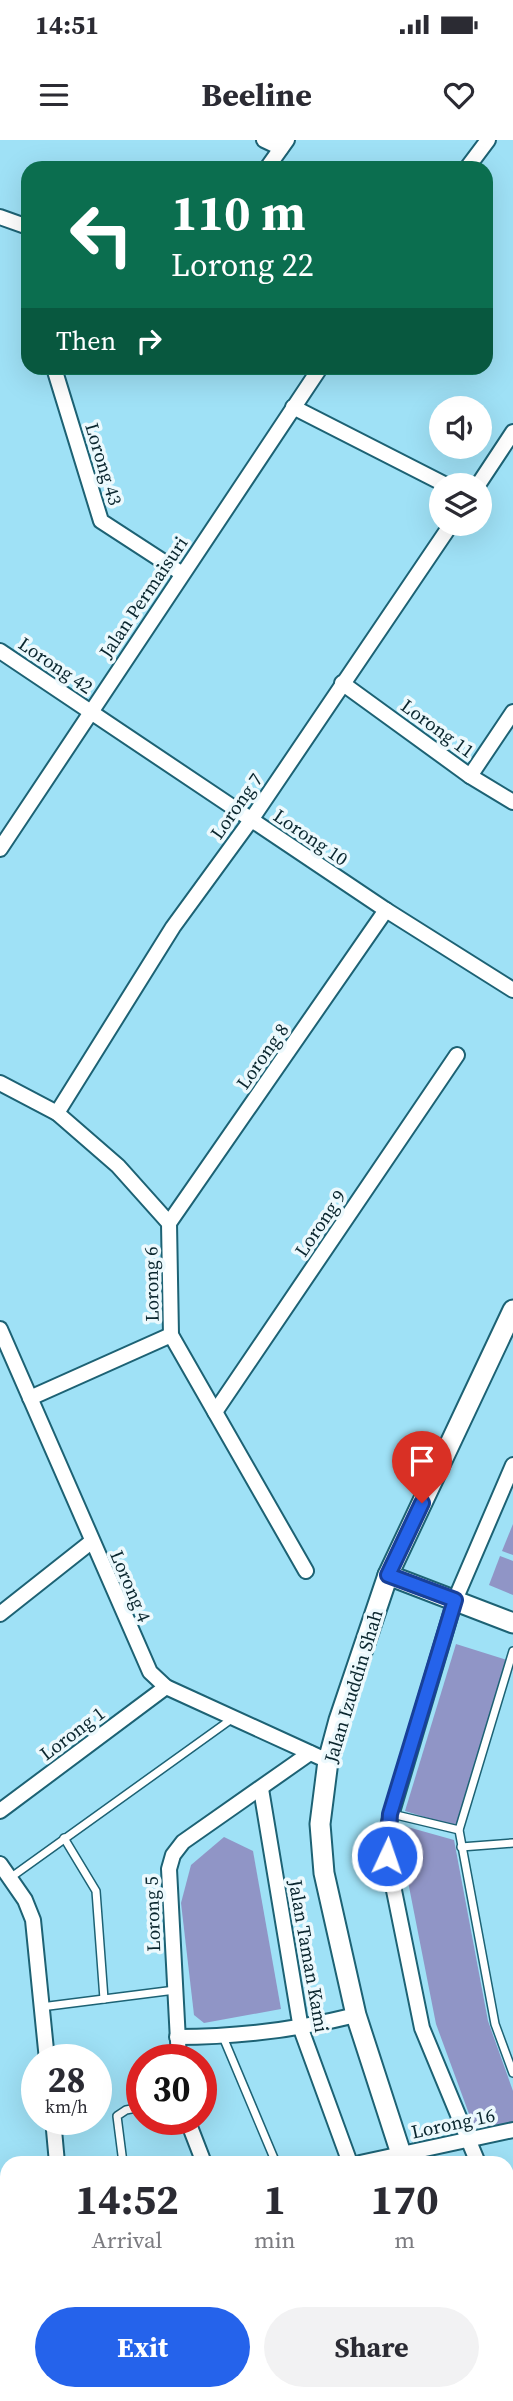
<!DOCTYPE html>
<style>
:root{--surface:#fff;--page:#f2f2f3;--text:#2b2b33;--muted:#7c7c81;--accent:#2563eb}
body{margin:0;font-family:"Source Serif 4",serif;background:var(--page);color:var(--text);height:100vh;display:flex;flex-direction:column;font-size:26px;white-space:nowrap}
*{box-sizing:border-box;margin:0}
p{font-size:23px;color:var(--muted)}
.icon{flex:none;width:38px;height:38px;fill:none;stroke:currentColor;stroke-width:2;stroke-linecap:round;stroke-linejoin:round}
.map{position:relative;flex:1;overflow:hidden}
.details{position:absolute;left:0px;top:2016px;width:514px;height:245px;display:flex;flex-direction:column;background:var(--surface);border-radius:21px 21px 0 0;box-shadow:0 7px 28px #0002}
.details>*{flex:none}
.hud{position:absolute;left:21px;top:21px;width:472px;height:214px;border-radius:21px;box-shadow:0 7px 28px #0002;background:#0b6e4f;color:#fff;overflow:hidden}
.buttons{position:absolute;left:429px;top:256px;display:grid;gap:14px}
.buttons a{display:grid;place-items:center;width:63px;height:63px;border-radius:50%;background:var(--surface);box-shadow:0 7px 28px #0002;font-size:35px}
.speed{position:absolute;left:21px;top:1904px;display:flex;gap:14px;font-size:35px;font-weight:700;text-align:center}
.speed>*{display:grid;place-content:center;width:91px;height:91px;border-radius:50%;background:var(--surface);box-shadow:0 7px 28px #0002;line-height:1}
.speed small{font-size:18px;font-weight:400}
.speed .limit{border:10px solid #d22;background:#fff;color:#111}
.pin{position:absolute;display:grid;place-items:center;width:60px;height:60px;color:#fff;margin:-72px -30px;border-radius:50% 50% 50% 0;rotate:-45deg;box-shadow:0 0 7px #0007}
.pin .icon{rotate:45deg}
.me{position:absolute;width:77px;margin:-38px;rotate:3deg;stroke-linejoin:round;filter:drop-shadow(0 0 5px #0008)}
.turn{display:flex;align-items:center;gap:24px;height:147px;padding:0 35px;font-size:32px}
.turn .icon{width:91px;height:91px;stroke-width:2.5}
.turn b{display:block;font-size:49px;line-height:60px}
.then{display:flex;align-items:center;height:66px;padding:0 35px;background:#0003;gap:14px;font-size:26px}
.eta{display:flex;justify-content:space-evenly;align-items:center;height:119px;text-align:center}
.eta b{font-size:42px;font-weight:700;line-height:49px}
.button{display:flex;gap:14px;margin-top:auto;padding:14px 35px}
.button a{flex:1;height:80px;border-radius:42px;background:var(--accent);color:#fff;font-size:28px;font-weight:700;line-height:80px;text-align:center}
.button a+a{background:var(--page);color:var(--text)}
.status{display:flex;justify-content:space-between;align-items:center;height:49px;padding:0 35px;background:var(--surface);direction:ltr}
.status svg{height:19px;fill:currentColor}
header{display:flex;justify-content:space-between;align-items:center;height:91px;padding:0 35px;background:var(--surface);font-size:32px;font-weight:700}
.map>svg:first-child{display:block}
.building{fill:#9095c6}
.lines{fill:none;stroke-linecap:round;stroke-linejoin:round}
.lane-casing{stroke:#1d6274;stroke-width:10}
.street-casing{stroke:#1d6274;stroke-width:18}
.secondary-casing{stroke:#1d6274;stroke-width:23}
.lane{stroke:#fff;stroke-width:7}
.street{stroke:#fff;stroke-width:14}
.secondary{stroke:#fff;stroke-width:19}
.route-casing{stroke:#184099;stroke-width:18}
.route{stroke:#2563eb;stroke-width:12}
.labels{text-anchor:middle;stroke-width:7;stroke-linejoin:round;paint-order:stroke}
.street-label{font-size:19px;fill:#0a262e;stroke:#ecf9fd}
</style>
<div class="status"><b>14:51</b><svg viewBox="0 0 49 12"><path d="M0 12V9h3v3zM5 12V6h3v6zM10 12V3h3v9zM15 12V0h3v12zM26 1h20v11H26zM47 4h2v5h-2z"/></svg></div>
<header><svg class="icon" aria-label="menu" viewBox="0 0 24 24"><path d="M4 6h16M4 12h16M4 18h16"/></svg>Beeline<svg class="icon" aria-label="heart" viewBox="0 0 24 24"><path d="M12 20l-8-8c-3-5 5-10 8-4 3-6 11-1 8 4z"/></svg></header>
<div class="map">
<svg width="513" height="2261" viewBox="0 0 513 2261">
<rect width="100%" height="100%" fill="#9fe1f6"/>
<g class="building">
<polygon points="513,1384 513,1415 502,1411"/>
<polygon points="500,1416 513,1421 513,1455 489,1445"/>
<polygon points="456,1504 507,1520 457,1687 405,1671"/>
<polygon points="404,1686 454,1700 488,1881 513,1951 513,1984 489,1991 472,1982 436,1884 401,1706"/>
<polygon points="224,1697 253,1711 281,1869 204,1883 194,1875 181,1763 191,1725"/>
</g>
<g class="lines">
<defs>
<g id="lane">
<polyline points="513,1511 459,1690 495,1884 513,1933"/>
<polyline points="392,1674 459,1690"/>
<polyline points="64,1698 96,1751 104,1859"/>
<polyline points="461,1707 513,1703"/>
<polyline points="10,1738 233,1578"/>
<polyline points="41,1867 175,1850"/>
<polyline points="223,1897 276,2023"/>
<polyline points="123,2023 117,1976 126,1970 142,1967"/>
<polyline points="0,2113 7,2182"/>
<polyline points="14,2254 15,2261"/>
<polyline points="149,2254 150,2261"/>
<polyline points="371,2254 374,2261"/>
</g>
<g id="street">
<polyline points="264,0 281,8"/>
<polyline points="267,28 287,0"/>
<polyline points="467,28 488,0"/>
<polyline points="0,77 28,87"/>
<polyline points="54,228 101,381 181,433"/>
<polyline points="293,267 446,345"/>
<polyline points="478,345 513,292"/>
<polyline points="0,511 386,770 513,850"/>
<polyline points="342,543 470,636 513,662"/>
<polyline points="470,636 513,572"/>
<polyline points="0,709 320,228"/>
<polyline points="0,943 57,973 118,1026 169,1083 171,1195 306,1431"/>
<polyline points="57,973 173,787 251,680 452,383"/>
<polyline points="169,1083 386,770"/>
<polyline points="0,1189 150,1532 166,1547 328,1621"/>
<polyline points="30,1258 171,1195"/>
<polyline points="215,1272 457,915"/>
<polyline points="0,1474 91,1402"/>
<polyline points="261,1649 301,1889 350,2023"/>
<polyline points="0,1671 166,1547"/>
<polyline points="0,1724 25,1760 33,1780 47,1920"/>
<path d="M177,1897c61,0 119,-7 179,-22"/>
<polyline points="179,1920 169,1729 173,1715 183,1702 310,1613"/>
<polyline points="53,1979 57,2023"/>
<polyline points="187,1979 204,2023"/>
<polyline points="360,2023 513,1990"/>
<polyline points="478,2023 422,1888 387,1716 387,1689 455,1460 513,1325"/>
<polyline points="508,2093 513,2106"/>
<polyline points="80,2254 81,2261"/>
<polyline points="298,2254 301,2261"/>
<polyline points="448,2254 451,2261"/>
<polyline points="232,2261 267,2254"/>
</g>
<g id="secondary">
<polyline points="388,1435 513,1483"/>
<polyline points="404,2023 356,1875 324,1733 320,1684 328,1621 339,1580 388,1435 513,1170"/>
<polyline points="489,2254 491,2261"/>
</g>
</defs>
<use href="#lane" class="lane-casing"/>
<use href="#street" class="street-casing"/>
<use href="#secondary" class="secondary-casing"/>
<use href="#lane" class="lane"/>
<use href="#street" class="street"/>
<use href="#secondary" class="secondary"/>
</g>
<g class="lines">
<defs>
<polyline id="route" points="387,1716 390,1674 455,1460 388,1435 422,1363"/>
</defs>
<use href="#route" class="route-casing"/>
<use href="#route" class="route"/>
</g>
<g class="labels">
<g class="street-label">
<text transform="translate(104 324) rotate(73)" y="7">Lorong 43</text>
<text transform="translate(143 457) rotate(-56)" y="7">Jalan Permaisuri</text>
<text transform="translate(56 525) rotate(34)" y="7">Lorong 42</text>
<text transform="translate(438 588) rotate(36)" y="7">Lorong 11</text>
<text transform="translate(236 666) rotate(-55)" y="7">Lorong 7</text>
<text transform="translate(311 697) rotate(34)" y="7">Lorong 10</text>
<text transform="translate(262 916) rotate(-55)" y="7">Lorong 8</text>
<text transform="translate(320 1083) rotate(-56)" y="7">Lorong 9</text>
<text transform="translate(151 1144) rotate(-91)" y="7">Lorong 6</text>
<text transform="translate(131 1446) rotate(67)" y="7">Lorong 4</text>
<text transform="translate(353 1546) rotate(-73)" y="7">Jalan Izuddin Shah</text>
<text transform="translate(72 1593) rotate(-37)" y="7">Lorong 1</text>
<text transform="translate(152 1774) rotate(-92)" y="7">Lorong 5</text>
<text transform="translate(309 1816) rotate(80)" y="7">Jalan Taman Kami</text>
<text transform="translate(453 1983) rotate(-12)" y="7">Lorong 16</text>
</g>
</g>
</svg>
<div class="buttons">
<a><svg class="icon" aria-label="sound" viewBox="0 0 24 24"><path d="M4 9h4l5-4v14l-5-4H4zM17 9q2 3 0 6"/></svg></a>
<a><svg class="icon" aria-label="layers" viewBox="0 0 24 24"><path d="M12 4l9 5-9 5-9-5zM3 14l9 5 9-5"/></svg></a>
</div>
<div class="speed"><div>28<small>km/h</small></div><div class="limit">30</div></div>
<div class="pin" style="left:422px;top:1363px;background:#d93025"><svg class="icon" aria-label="arrive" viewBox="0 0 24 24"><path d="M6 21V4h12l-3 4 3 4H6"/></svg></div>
<svg class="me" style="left:387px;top:1716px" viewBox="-20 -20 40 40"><circle r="17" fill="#2563eb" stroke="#fff" stroke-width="3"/><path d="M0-11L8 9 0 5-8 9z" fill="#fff"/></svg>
<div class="hud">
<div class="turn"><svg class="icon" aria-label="left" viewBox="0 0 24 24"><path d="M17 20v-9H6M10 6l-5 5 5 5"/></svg><div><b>110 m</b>Lorong 22</div></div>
<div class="then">Then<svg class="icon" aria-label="right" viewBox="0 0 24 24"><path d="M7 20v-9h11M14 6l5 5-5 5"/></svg></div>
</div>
<section class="details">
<div class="eta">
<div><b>14:52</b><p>Arrival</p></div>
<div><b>1</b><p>min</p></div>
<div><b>170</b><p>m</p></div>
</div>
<div class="button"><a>Exit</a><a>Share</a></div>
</section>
</div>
